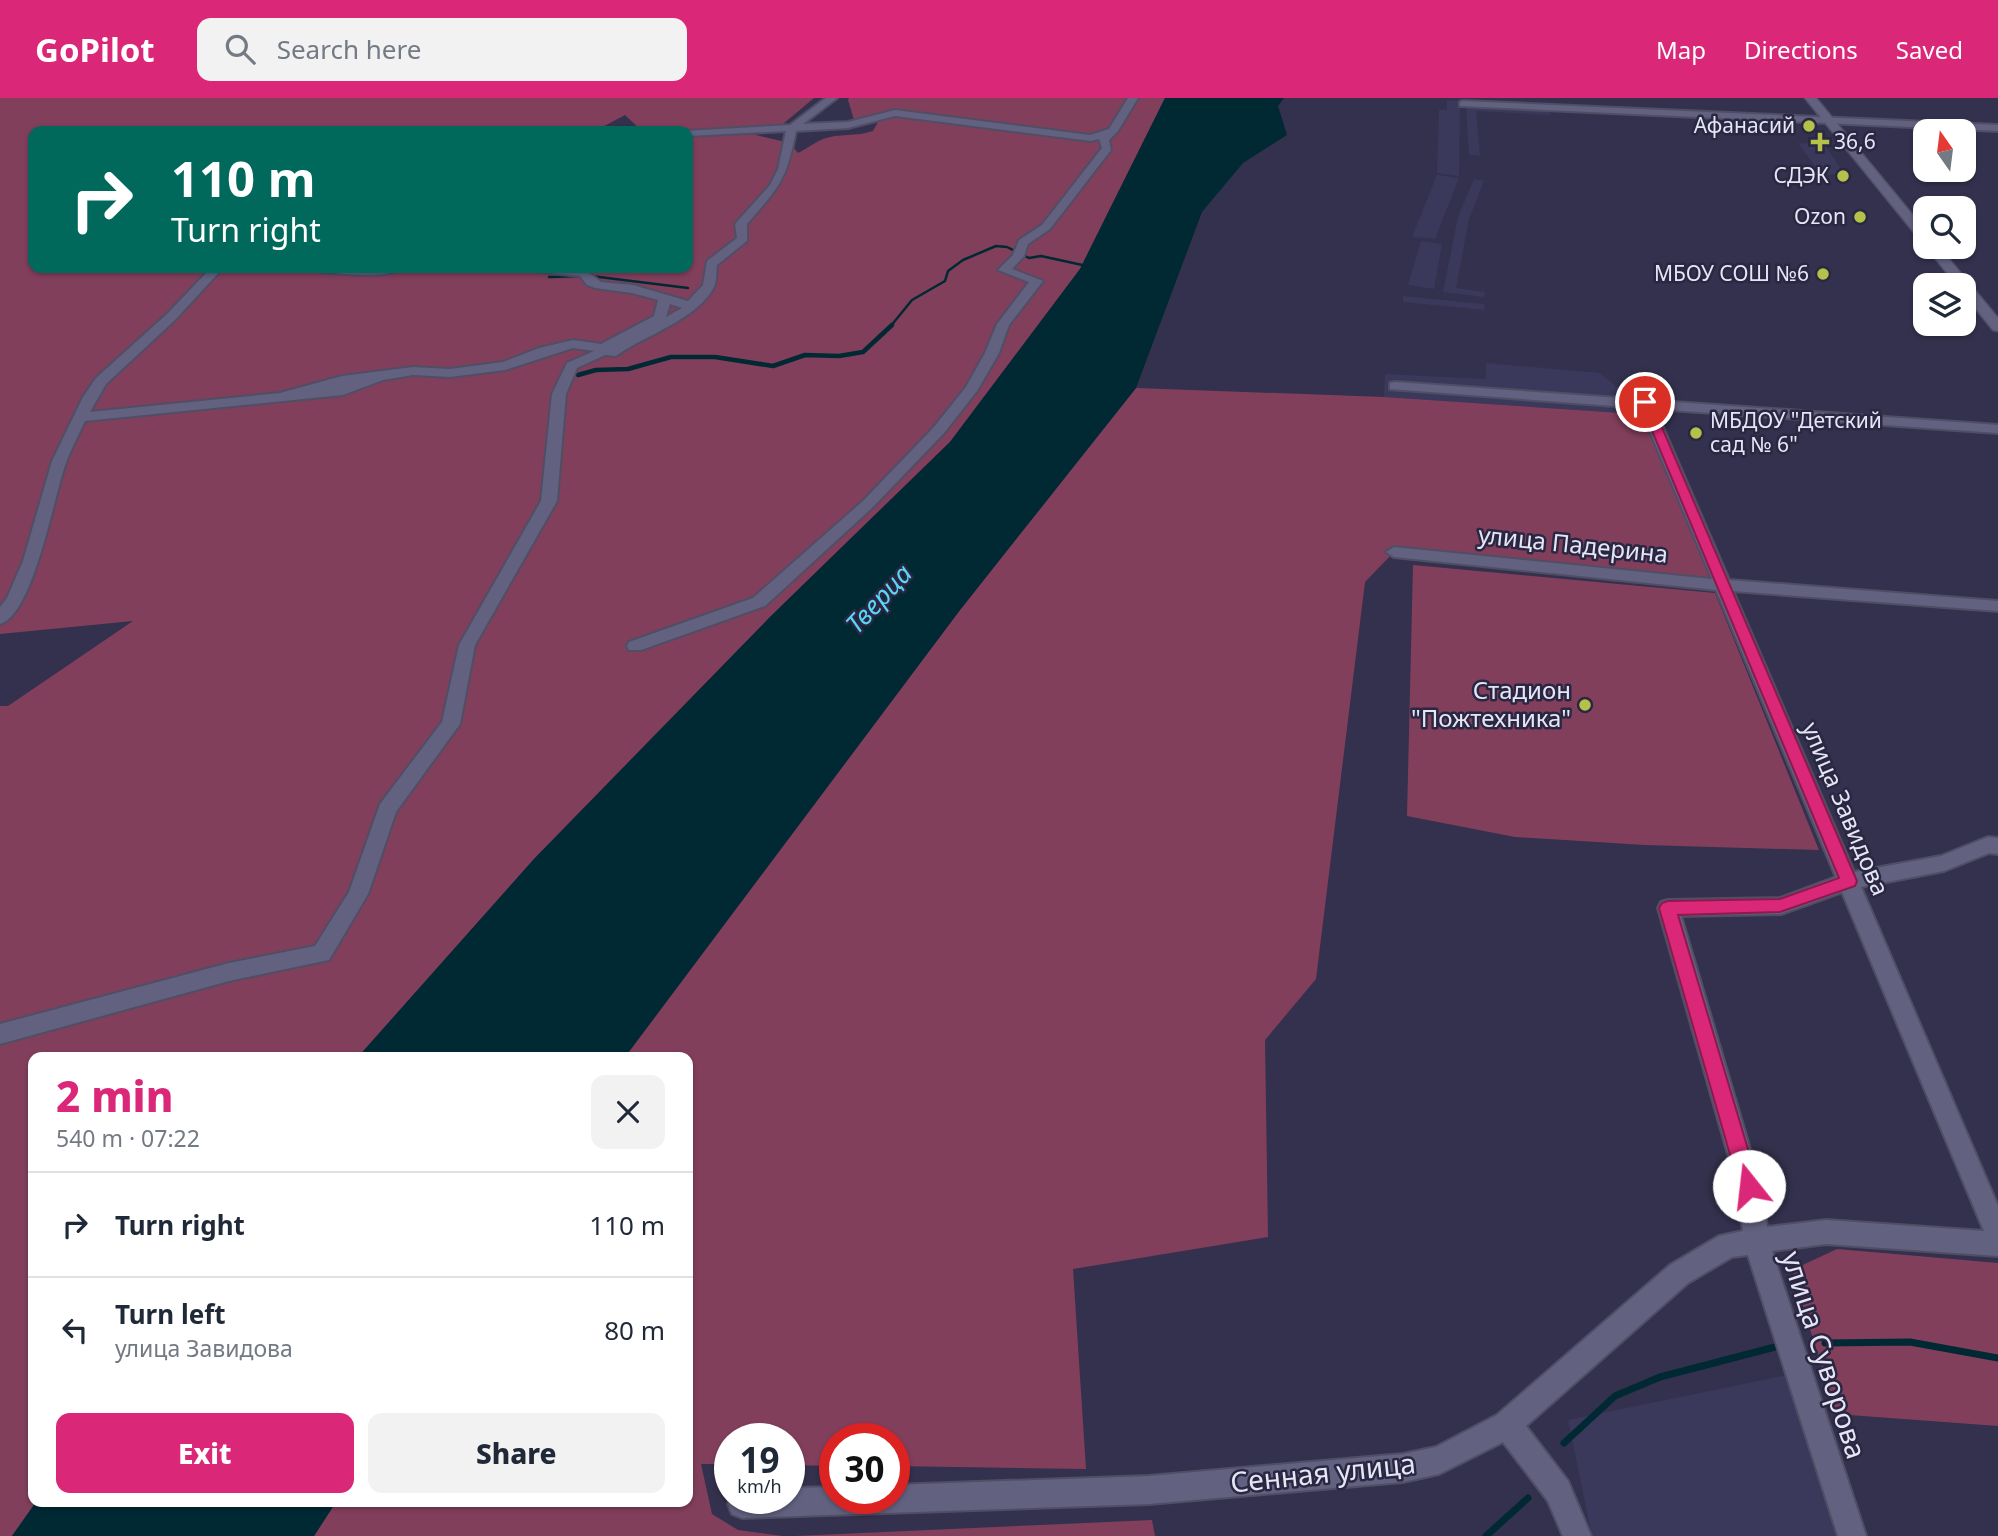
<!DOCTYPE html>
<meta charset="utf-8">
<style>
:root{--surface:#fff;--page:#f2f2f3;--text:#1f2937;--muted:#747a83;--line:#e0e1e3;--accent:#db2777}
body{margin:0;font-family:"Noto Sans",sans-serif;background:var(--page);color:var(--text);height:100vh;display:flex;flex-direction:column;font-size:26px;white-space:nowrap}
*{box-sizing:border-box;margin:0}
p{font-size:23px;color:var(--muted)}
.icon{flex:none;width:38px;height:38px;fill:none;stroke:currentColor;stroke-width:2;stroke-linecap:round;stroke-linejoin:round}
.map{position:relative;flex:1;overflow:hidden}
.side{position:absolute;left:28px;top:954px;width:665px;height:455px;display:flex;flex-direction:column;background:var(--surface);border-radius:14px;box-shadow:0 2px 5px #0004}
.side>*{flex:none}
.guide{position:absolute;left:28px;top:28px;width:665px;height:147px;border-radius:14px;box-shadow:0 2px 5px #0004;background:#00695c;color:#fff;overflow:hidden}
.needle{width:46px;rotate:346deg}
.buttons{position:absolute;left:1913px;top:21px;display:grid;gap:14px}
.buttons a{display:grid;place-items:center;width:63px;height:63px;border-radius:14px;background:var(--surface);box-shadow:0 2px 5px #0004;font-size:35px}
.speed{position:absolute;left:714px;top:1325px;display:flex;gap:14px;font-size:35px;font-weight:700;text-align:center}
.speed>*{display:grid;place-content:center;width:91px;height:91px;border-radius:50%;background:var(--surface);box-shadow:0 2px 5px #0004;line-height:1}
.speed small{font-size:18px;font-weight:400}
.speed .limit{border:10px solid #d22;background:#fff;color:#111}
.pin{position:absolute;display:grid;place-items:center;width:60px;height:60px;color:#fff;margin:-30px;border:4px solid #fff;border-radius:50%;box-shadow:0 2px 7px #0007}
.me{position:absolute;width:77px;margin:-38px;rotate:344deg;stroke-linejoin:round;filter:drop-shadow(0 0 5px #0008)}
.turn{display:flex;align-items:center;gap:24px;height:147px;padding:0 28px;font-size:32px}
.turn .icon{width:91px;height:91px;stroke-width:2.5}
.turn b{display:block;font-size:49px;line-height:60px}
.round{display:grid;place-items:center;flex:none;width:74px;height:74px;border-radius:14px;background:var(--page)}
.overview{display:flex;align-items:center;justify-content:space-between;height:119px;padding:0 28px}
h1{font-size:42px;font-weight:800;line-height:52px;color:var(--accent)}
.action{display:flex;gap:14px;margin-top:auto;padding:14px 28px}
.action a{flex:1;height:80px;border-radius:14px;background:var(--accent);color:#fff;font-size:28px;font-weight:800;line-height:80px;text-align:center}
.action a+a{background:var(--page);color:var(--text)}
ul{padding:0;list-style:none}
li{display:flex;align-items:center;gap:21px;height:105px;padding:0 28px;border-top:2px solid var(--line)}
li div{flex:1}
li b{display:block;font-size:26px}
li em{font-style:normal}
header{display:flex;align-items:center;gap:42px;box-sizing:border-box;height:98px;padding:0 35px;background:var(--accent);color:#fff}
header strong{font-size:33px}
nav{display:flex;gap:38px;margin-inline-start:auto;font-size:24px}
.search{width:490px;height:63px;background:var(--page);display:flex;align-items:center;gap:18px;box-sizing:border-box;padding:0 24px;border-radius:14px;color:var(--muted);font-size:26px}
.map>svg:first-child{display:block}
.built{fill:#3b395b}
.green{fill:#823f5c}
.water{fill:#002933}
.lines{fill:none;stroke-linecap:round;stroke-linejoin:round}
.stream-far2{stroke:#002933;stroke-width:2.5}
.stream-far1{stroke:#002933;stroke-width:4.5}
.stream{stroke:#002933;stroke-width:7}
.minor-casing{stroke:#504e65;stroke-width:4}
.secondary-casing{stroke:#504e65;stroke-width:3}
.minor{fill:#626180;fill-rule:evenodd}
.secondary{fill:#626180;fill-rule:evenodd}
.route{fill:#db2777;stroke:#8e194d;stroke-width:2}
.poi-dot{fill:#b5c24a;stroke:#292742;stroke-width:2.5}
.labels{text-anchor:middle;stroke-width:5;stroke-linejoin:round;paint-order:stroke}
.far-poi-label{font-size:21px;fill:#e5e5f6;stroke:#292742;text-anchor:end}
.street-label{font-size:24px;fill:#e5e5f6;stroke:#292742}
.poi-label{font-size:24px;fill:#e5e5f6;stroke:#292742;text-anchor:end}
.water-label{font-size:26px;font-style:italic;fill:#5ad5f5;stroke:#292742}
.near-street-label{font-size:28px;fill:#e5e5f6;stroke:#292742}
</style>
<header>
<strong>GoPilot</strong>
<div class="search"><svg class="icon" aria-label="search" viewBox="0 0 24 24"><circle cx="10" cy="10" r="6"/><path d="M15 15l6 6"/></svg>Search here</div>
<nav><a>Map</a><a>Directions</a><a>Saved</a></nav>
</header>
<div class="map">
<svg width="1998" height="1438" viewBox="0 0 1998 1438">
<rect width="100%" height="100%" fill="#33314d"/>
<g class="built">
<polygon points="1447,2 1460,3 1459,78 1437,75 1439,12 1447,12"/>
<polygon points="1466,8 1548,13 1550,17 1476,13 1480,58 1469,57"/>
<polygon points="1798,45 1824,46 1845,77 1821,76"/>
<polygon points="1437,77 1459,80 1435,141 1412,139"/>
<polygon points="1474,81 1484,83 1469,121 1456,190 1485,194 1484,199 1443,194 1458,119"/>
<polygon points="1421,143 1442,146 1434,191 1408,187"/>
<polygon points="1403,198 1484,206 1485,212 1403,204"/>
<polygon points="1486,265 1600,275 1651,317 1384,299 1385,276 1486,281"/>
<polygon points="1792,1276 1842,1438 1592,1438 1568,1322"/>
</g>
<g class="green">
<path d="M0,0h814l-37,31 -135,2 -17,-16 -30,16h-562v137h655v-133h68l34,8 8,10c8,-4 16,-10 25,-14 16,-6 33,-2 50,-8l6,-11 -24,3 -7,-23 1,-2h316l-85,171 -130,173 -179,174 -237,243 -176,198h-325v445h3l-24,34h-12v-830h8l125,-85 -133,13z"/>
<polygon points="1136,290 1384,299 1651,317 1723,487 1394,454 1365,484 1316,881 1265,942 1268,1139 1073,1171 1086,1371 894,1368 894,1340 835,1340 835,1368 789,1367 789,1340 730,1340 730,1366 701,1366 712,1416 738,1432 783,1438 314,1438 336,1404 688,1404 688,959 625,959 960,512"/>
<polygon points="1413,467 1715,495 1819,752 1645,747 1515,739 1407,718"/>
<polygon points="1837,1151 1998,1165 1998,1328 1836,1316 1792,1172"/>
<polygon points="1152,1422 1155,1438 795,1438"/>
</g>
<g class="water">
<polygon points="1165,0 1284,0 1278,8 1287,37 1243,65 1202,114 1136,290 960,512 625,959 358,959 534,761 771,518 950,344 1080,171"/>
<polygon points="36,1404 336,1404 314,1438 12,1438"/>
</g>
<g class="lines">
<g class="stream-far2">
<polyline points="591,178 688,190"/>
<polyline points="549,179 581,178"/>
<polyline points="890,229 912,202 945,183 948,173 963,162 996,148 1007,149 1029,160 1041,158 1087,168"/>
</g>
<polyline class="stream-far1" points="578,277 596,272 628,271 671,259 715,259 773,268 805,257 839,258 863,254 892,227"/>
<g class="stream">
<polyline points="1825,1245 1910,1244 1998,1260"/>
<polyline points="1564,1345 1615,1298 1660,1279 1775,1249"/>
<polyline points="1486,1438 1528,1400"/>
</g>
<defs>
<g id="minor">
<path d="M826,0h11l-34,26 45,-2 47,-12 195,25 19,-6 19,-31h10l-20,33 -9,9 2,10 -61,79 -22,15 -4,12 -12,13 31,12 -34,44 -10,28 -22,38 -33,42 -71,74 -108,99 -124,44h-12l-2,-4 2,-4 124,-44 110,-97 71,-74 32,-40 19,-34 12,-29 32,-42 -31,-12 15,-15 6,-15 23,-15 60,-77 -3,-9 -8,2 -196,-25 -47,12 -52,3c-10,50 -16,55 -49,93v17l-30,24c-1,7 0,16 -3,22 -16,32 -69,48 -98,69l-11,-1 -28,13 -11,26 -9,107 -82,144 -15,79 -64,88 -28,82 -39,66 -100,21 -229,63v-20l229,-61 86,-17 34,-54 31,-88 62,-82 17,-77 82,-144 11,-107 15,-31 27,-12 -21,-3 -68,22 -55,7 -37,-2 -30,5 -40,15 -258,26c-6,13 -13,26 -18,39 -13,33 -33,155 -67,164v-17l7,-9 16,-37 29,-100 31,-64 13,-19 71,-64 44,-46h12l-48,52 -69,64 -16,28 190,-19 62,-17 71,-9 37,2 53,-7 36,-14 34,-8 28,4 53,-28 4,-16 -26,-7 -37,-5 -8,-3 -7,-9 -42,-4 -6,-4 52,1 17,13 32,3 55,16 15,-16 4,-24 30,-23 -2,-14 35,-39 8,-16 8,-38 -98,5v-5h-4l106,-6zM670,206l12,4 -16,9z"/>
<polygon points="1463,3 1998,27 1998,33 1460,8 1460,4"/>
<path d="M314,170h88c-17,12 -61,5 -82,4z"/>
<path d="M1395,284l603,43v8l-343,-24 74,171 269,21v10l-265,-20 121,281 87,-16 47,-19 10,1v16l-9,-1 -45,18 -83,16 137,319v50l-172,-12 -54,7 94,285h-28l-90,-281 -16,2 -44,26 -162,143 42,55 23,55h-28l-15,-35 -45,-59 -64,32 -36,8 -254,22 -407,14 -10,-4 -4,-10 2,-6h59v-10l46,-1v11h59v-13l255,-9 254,-22 33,-7 61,-32 173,-150 49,-29 24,-5 -6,-45 -79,-278 3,-6 7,-2 112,-2 56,-21 -120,-287 -322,-33 -8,-5 8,-5 318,32 -72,-171 -250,-19v-6zM1842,794l142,339 -158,-11 -59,7 -6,-41 -80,-270 100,-2z"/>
</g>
<g id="secondary">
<polygon points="1805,0 1816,0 1925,132 1925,144 1921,143"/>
<polygon points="1926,149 1939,149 1998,220 1998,233 1993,232 1964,196 1964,187 1957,187"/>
</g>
</defs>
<use href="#minor" class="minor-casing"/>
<use href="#secondary" class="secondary-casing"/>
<use href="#minor" class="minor"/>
<use href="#secondary" class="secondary"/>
</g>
<polygon class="route" points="1645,301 1651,304 1857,783 1855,788 1780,814 1678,817 1759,1088 1757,1095 1749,1098 1742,1095 1739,1088 1659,810 1662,805 1668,803 1780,801 1839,780 1640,304"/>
<g class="poi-dot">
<circle cx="1809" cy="28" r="7"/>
<path d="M1816.5 33.5h7v7h7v7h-7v7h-7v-7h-7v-7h7z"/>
<circle cx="1843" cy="78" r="7"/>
<circle cx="1860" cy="119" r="7"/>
<circle cx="1823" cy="176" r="7"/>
<circle cx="1696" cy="335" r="7"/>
<circle cx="1585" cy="607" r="7"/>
</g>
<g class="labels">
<g class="far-poi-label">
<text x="1795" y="35">Афанасий</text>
<text x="1834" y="51" text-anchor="start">36,6</text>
<text x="1829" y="85">СДЭК</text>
<text x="1846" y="126">Ozon</text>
<text x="1809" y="183">МБОУ СОШ №6</text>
<text x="1710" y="330" text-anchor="start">МБДОУ "Детский<tspan x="1710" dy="24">сад № 6"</tspan></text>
</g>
<g class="street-label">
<text transform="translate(1573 447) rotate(6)" y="8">улица Падерина</text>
<text transform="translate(1845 711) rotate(67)" y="8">улица Завидова</text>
</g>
<g class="poi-label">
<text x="1571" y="601">Стадион<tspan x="1571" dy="28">"Пожтехника"</tspan></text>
</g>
<g class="water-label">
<text transform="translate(879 501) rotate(-47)" y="9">Тверца</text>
</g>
<g class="near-street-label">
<text transform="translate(1824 1257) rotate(72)" y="10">улица Суворова</text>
<text transform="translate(1323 1375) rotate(-6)" y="10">Сенная улица</text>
</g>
</g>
</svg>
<div class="buttons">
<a><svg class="needle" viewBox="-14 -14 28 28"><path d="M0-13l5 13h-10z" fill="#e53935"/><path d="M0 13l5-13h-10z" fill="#747a83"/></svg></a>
<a><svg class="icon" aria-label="search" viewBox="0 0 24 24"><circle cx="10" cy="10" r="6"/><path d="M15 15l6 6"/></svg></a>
<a><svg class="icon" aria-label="layers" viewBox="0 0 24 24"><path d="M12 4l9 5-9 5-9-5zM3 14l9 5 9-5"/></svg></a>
</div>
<div class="speed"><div>19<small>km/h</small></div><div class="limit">30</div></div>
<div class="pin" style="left:1645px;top:304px;background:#d93025"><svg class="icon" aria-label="arrive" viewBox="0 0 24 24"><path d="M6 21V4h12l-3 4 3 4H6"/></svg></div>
<svg class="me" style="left:1749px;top:1088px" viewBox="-20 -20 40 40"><circle r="19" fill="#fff"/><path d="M0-13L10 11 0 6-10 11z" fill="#db2777"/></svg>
<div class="guide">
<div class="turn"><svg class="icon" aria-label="right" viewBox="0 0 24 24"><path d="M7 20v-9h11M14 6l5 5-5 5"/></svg><div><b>110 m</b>Turn right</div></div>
</div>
<section class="side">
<div class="overview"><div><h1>2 min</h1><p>540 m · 07:22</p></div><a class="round"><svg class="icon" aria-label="close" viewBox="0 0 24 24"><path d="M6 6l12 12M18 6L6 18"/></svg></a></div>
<ul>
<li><svg class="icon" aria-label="right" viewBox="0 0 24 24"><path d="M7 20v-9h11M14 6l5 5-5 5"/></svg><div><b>Turn right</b></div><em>110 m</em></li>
<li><svg class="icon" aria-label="left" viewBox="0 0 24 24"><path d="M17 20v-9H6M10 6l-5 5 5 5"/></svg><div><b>Turn left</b><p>улица Завидова</p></div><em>80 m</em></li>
</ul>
<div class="action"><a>Exit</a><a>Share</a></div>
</section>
</div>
